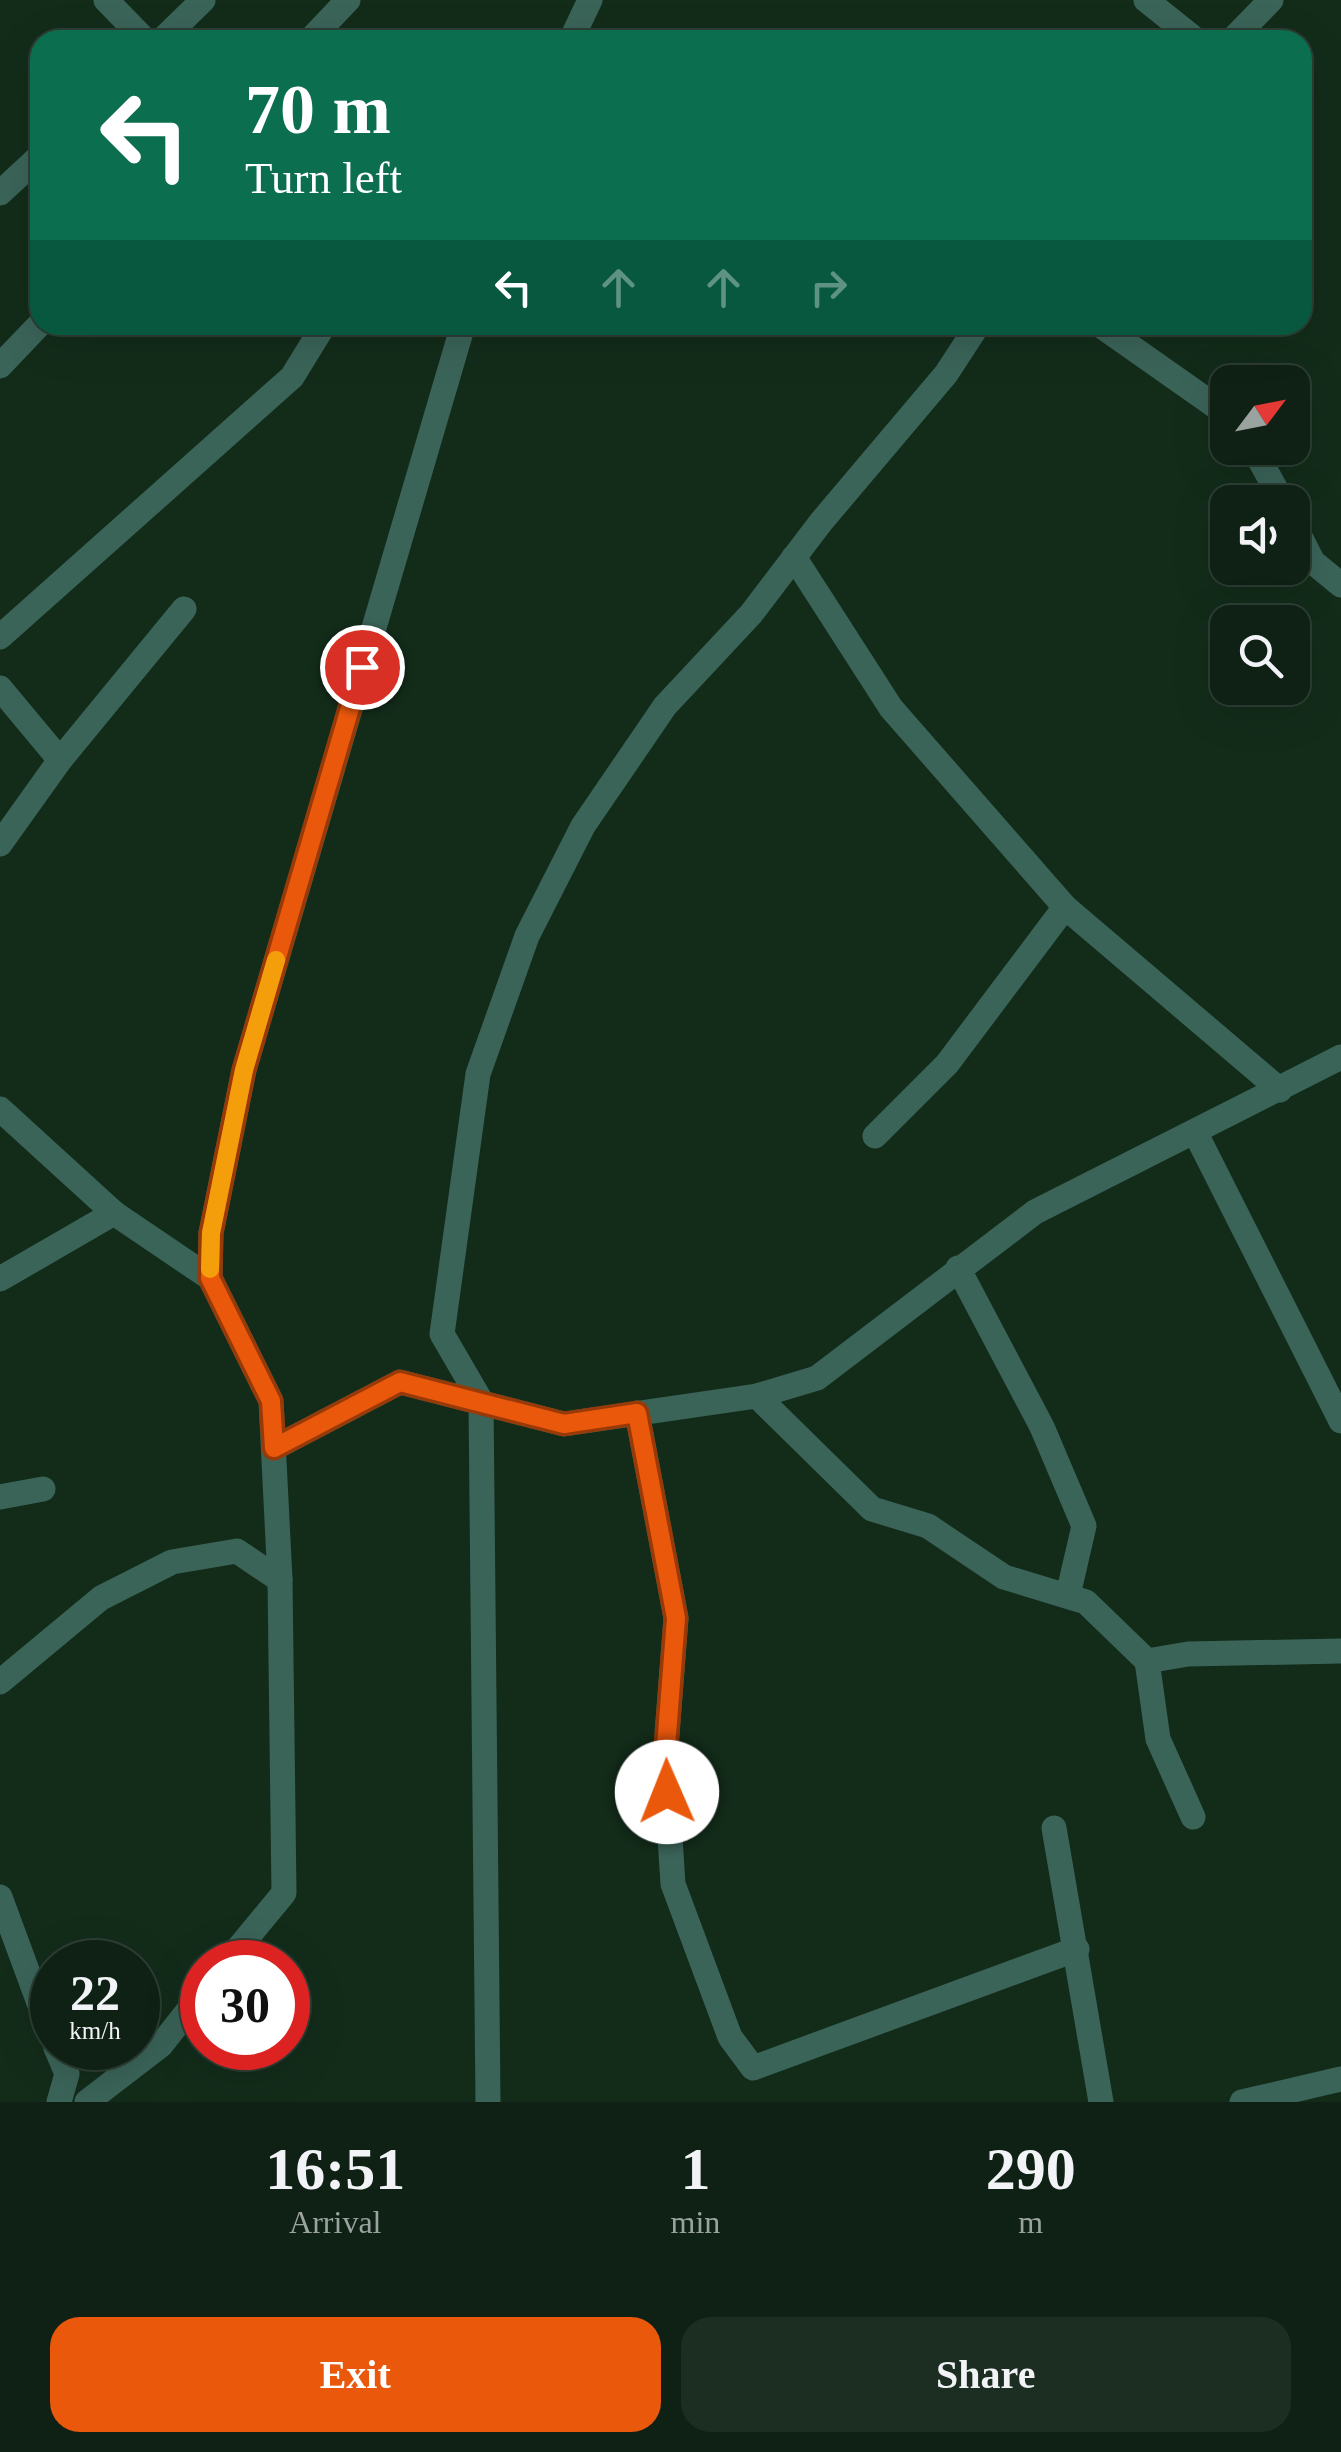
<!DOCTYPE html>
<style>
:root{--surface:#0e2114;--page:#1c2e22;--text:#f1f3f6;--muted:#9ba3a0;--line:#2e3e34;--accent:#ea580c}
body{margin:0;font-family:Georgia,serif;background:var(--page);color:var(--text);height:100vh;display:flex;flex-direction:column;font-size:38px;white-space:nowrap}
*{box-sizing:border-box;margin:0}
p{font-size:32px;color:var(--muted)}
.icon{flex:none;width:55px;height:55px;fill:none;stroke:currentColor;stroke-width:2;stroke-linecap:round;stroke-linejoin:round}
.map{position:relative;height:2102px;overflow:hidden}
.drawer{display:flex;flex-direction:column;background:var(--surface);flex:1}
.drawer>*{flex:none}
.hud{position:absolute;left:30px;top:30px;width:1282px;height:305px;border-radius:30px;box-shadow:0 10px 40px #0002,0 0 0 2px var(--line);background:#0b6e4f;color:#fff;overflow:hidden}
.needle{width:65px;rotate:58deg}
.fabs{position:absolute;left:1210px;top:365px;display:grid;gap:20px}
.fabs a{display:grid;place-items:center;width:100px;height:100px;border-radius:20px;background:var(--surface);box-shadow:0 10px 40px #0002,0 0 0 2px var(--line);font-size:50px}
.speed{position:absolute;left:30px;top:1940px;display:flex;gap:20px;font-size:50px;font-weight:700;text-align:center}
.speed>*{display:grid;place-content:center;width:130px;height:130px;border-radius:50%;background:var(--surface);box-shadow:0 10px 40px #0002,0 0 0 2px var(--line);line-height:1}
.speed small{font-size:25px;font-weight:400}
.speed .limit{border:15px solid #d22;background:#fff;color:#111}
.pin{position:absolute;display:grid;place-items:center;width:85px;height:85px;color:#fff;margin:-42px;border:5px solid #fff;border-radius:50%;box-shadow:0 2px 10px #0007}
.me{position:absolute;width:110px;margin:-55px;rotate:359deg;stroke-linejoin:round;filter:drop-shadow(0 0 8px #0008)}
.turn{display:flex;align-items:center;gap:35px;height:210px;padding:0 50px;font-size:45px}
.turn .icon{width:130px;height:130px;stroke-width:2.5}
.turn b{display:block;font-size:70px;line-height:85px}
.lanes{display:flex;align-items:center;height:95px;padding:0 50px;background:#0003;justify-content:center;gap:50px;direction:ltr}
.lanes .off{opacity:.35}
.eta{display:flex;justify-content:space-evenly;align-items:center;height:170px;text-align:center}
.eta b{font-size:60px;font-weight:700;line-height:70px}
.action{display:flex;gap:20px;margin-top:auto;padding:20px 50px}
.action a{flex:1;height:115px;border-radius:30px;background:var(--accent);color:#fff;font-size:40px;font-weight:700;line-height:115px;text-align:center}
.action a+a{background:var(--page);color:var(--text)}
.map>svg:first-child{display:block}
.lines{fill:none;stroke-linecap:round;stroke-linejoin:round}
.minor{stroke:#3b6459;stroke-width:25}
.tertiary{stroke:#3b6459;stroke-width:25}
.route-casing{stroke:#983908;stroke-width:25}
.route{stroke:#ea580c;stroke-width:18}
.slow{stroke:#f59e0b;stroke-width:18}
</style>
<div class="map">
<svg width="1341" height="2102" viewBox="0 0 1341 2102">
<rect width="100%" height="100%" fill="#132c1a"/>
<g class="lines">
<g class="minor">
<polyline points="106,0 145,40"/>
<polyline points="1146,0 1196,40"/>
<polyline points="162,40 203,0"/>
<polyline points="310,40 348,0"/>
<polyline points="571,40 590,0"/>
<polyline points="1232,40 1271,0"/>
<polyline points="0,193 40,156"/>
<polyline points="1100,325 1228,415"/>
<polyline points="0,366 40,324"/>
<polyline points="1253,448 1283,502"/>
<polyline points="1292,521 1313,562 1341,585"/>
<polyline points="794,557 891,708 1065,907 1280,1090"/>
<polyline points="0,637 292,377 324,325"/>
<polyline points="0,688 60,760"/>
<polyline points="0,844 60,760 184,609"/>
<polyline points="0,1109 114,1213 210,1278 271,1401 280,1580 284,1893 227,1962"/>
<polyline points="1195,1132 1341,1421"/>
<polyline points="875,1136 947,1064 1065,907"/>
<polyline points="958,1268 1042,1427 1084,1526 1068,1595"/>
<polyline points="210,1278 211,1233 244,1070 463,325"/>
<polyline points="0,1279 114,1213"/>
<polyline points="757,1396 872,1509 928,1526 1004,1577 1086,1602 1147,1661"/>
<polyline points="637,1413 676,1618 665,1760 673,1884 730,2037 753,2068 1077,1949"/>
<polyline points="274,1448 400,1382 564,1424 757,1396 817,1378 1035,1212 1341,1057"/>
<polyline points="0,1497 43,1489"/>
<polyline points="0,1682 101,1598 172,1562 237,1551 280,1580"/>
<polyline points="1193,1817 1158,1739 1147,1661 1188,1654 1341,1651"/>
<polyline points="1054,1828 1101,2102"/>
<polyline points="0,1897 52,2038"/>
<polyline points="56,2048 67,2074 59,2102"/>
<polyline points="87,2102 161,2045 202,1993"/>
<polyline points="488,2102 481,1401 442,1334 478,1074 527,936 583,826 665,706 751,614 821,522 946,374 978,325"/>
</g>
<polyline class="tertiary" points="1242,2102 1341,2079"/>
</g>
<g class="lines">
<defs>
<polyline id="route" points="362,667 244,1070 211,1233 210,1278 271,1401 274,1448 400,1382 564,1424 637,1413 676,1618 665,1760 667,1792"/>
</defs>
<use href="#route" class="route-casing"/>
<use href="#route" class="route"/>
<polyline class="slow" points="210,1269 211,1233 244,1070 276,960"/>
</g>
</svg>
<div class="fabs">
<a><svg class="needle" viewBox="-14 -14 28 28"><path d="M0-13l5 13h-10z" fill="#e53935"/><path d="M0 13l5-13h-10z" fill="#9ba3a0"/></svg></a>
<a><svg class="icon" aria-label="sound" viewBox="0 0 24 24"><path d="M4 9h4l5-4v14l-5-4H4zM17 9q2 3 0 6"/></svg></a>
<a><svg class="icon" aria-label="search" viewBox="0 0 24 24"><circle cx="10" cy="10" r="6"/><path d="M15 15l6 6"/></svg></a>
</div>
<div class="speed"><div>22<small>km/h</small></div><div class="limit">30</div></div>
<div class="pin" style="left:362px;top:667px;background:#d93025"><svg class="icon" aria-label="arrive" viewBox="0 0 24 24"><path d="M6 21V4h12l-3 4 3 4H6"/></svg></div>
<svg class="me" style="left:667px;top:1792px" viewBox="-20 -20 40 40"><circle r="19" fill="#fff"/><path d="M0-13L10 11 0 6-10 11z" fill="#ea580c"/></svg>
<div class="hud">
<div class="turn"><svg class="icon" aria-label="left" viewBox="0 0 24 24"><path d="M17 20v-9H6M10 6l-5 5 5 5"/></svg><div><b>70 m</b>Turn left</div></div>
<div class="lanes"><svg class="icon" aria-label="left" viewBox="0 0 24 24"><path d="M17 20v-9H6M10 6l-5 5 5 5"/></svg><svg class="icon off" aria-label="ahead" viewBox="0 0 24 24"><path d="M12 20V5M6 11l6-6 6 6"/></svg><svg class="icon off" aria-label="ahead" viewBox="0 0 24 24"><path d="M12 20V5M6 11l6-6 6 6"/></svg><svg class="icon off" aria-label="right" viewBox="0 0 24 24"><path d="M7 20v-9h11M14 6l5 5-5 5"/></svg></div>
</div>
</div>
<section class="drawer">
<div class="eta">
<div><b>16:51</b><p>Arrival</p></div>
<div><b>1</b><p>min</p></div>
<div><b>290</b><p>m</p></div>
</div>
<div class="action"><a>Exit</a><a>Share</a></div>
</section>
